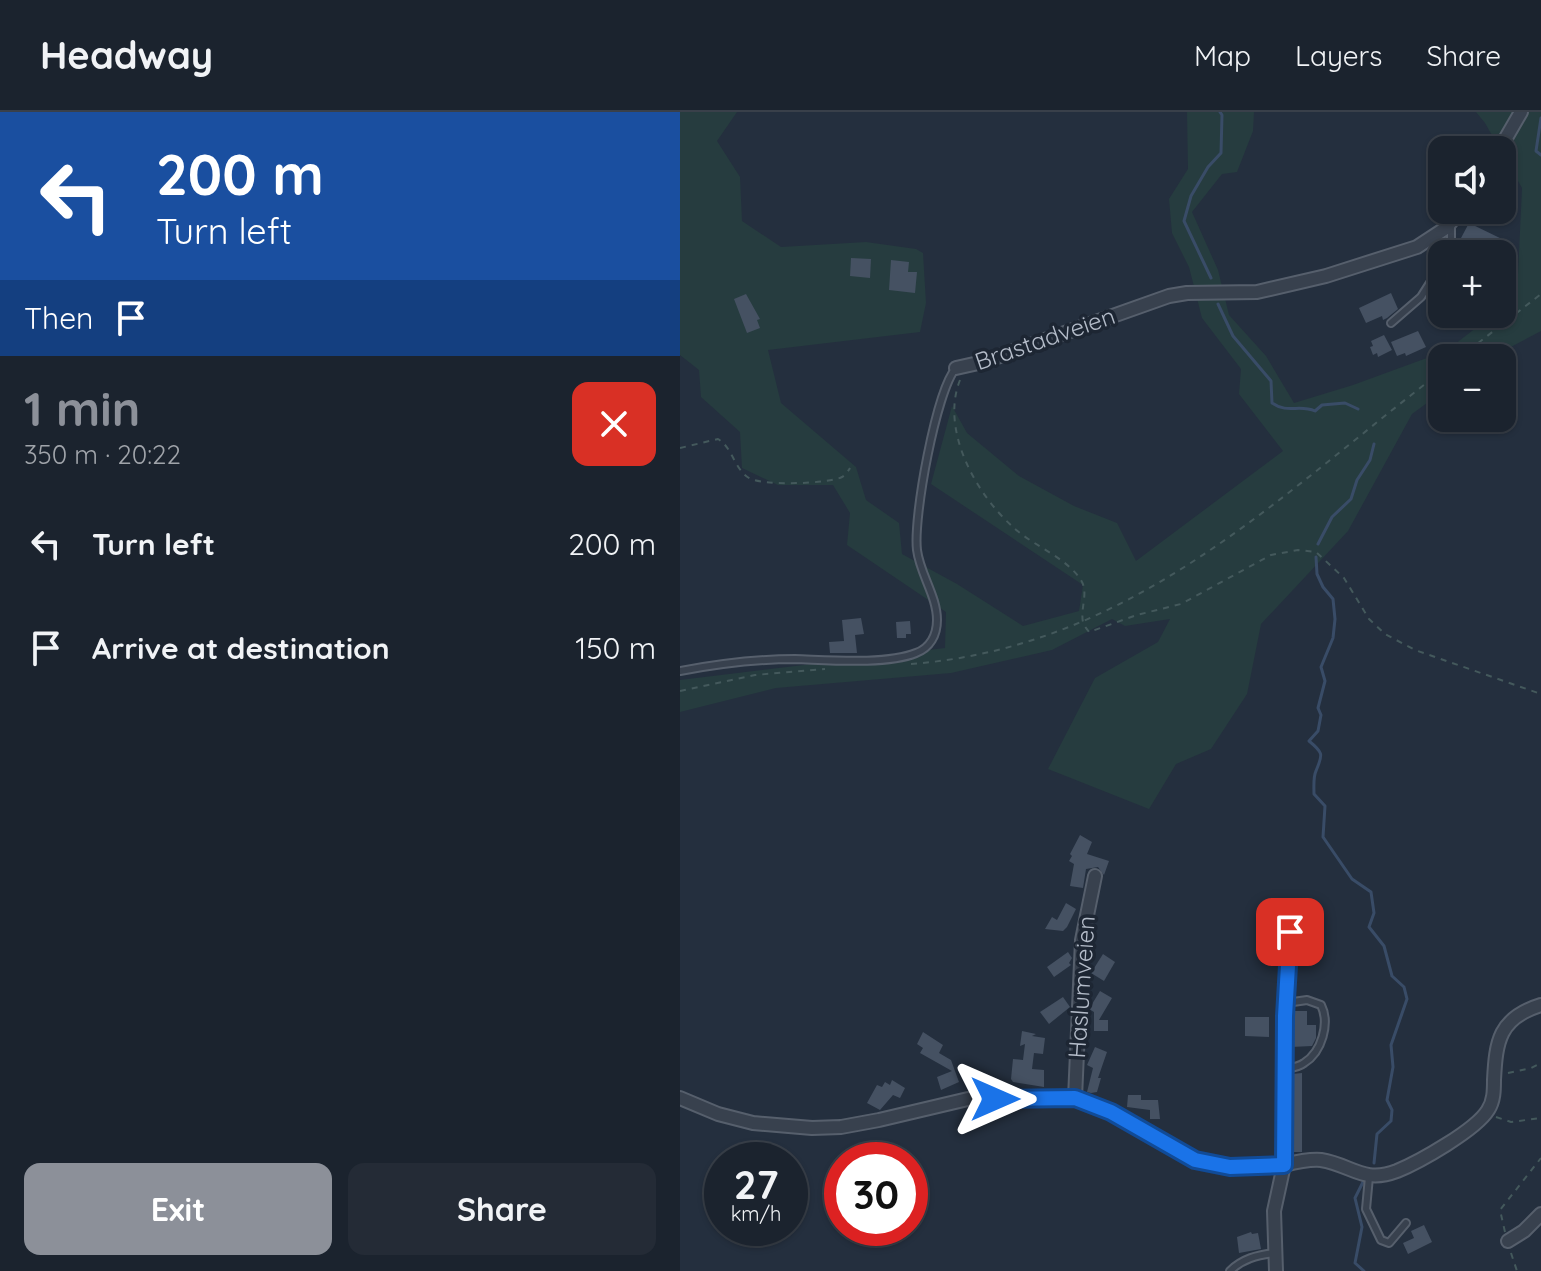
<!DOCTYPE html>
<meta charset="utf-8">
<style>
:root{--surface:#1b232e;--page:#242b36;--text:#f1f3f6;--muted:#a0a4aa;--line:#39404a;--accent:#8c9099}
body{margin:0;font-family:Quicksand,sans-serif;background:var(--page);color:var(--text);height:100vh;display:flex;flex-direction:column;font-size:30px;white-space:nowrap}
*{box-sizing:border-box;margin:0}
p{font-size:26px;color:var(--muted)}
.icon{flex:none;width:44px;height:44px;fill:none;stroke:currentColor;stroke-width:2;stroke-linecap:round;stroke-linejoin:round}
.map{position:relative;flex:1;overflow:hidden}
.details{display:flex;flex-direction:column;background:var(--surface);width:680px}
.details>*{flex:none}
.hud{background:#1a4fa0;color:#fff;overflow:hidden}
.buttons{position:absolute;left:748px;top:24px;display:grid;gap:16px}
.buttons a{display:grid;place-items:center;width:88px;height:88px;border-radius:16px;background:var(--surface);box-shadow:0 2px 6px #0004,0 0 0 2px var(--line);font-size:40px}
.speed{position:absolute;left:24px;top:1030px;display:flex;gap:16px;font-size:40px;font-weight:700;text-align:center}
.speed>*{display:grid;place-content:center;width:104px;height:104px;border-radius:50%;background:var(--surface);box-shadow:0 2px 6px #0004,0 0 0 2px var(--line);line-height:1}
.speed small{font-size:20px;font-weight:400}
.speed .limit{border:12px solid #d22;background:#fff;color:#111}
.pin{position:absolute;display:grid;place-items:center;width:68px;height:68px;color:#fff;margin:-34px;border-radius:16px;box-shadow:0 4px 12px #0006}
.me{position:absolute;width:88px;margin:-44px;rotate:90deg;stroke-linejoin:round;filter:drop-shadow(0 0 6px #0008)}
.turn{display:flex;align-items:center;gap:28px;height:168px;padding:0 24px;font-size:36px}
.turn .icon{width:104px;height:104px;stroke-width:2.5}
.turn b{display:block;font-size:56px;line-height:68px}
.then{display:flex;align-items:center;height:76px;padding:0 24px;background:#0003;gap:16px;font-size:30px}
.round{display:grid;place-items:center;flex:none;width:84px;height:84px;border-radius:16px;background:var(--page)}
.head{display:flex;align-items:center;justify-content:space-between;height:136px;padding:0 24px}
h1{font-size:48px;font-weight:700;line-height:60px;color:var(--accent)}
.button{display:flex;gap:16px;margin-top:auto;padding:16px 24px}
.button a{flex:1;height:92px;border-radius:16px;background:var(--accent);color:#fff;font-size:32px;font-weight:700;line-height:92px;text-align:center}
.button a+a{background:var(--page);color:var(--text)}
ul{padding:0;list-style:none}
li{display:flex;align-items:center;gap:24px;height:104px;padding:0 24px}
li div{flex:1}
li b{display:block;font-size:30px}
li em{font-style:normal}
header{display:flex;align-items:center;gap:48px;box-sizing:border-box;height:112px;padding:0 40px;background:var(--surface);border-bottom:2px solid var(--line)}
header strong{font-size:38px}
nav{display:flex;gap:44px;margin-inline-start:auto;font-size:28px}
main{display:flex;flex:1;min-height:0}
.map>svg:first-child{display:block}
.green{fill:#263c3f}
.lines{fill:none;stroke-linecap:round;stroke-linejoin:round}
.stream{stroke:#394c67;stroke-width:3}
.building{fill:#455162}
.service-casing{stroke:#565f6c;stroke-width:10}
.minor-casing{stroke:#565f6c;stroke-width:16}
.path{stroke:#44595c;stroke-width:2;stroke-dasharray:6 6;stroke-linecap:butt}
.service{stroke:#38414e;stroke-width:6}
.minor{stroke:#38414e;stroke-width:12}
.route-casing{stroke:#114b97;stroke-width:20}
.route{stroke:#1a73e8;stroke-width:14}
.labels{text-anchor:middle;stroke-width:7;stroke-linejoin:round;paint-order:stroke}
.street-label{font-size:24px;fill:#b4bcc9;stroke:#1d2633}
</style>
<header>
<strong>Headway</strong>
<nav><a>Map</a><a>Layers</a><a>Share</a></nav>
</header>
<main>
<section class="details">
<div class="hud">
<div class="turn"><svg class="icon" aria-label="left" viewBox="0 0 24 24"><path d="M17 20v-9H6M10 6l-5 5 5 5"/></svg><div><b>200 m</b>Turn left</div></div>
<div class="then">Then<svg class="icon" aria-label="arrive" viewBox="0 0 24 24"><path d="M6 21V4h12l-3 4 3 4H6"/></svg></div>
</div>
<div class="head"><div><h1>1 min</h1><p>350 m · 20:22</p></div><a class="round" style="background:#d93025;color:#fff"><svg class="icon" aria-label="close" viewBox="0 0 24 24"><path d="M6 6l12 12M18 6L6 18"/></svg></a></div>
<ul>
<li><svg class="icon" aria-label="left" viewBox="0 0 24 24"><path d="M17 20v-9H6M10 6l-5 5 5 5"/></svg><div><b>Turn left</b></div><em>200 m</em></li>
<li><svg class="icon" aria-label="arrive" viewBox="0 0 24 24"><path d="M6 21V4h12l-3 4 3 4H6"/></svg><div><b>Arrive at destination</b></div><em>150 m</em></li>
</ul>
<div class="button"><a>Exit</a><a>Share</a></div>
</section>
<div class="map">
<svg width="861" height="1159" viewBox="0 0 861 1159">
<rect width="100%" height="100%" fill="#242f3e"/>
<polygon class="green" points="0,0 57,0 37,29 60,65 62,109 101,135 186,130 236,137 243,141 246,191 240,220 88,238 101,291 176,355 186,388 219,411 222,442 277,472 343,514 399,499 403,473 251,372 272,294 287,321 339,364 394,394 437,411 456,449 603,339 559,282 561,257 522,206 509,155 492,121 489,87 508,57 507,0 574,0 573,19 557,60 542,62 512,100 538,158 549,203 586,244 614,291 673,273 766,239 814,202 822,202 822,196 837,184 842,76 805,11 796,0 861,0 861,219 810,246 762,246 762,280 732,302 668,419 581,512 567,582 531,637 496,652 469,697 368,657 415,566 478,530 490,507 445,514 432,507 372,538 271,561 96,576 0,600 0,568 265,536 266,500 167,433 170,401 153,373 98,373 62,356 60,320 21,285 19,258 0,243"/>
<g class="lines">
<g class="stream">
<polyline points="861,6 856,39 861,43"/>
<polyline points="531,166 504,109 511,84 528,55 541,41 542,3 540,0"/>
<path d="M538,192l15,32 38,45 1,22c16,11 27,1 43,8l7,-6 23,-2 13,6"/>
<polyline points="638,432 652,405 671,387 677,368 690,348 694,332"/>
<path d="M636,445l1,17 6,13 10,12 2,20 -2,19 -12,29 4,14 -7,27 3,7 -3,16 -9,10c16,13 13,14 7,30 -3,6 -2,16 -2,23l11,12 -2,31 29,42 19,13 3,21 -5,14 15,19 8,30 12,11 3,12 -16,46 2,22 -6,33 5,10 -1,11 -14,13 -3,29"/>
<polyline points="683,1070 675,1086 682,1115 675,1151 684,1159"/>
</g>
</g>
<g class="building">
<polygon points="789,111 824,128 817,142 794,142 796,138 792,136 794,133 781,126"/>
<polygon points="171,146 191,147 190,166 170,164"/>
<polygon points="211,148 229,150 228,160 237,160 235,181 209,178"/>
<polygon points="711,181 718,197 707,206 703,208 702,204 686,211 679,196"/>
<polygon points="66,182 80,207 77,208 80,216 67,221 54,187"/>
<polygon points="738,219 746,235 726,244 725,241 717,244 711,230"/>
<polygon points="704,223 712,238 698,245 697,241 693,243 690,235 693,234 691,229"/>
<polygon points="181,506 184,522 175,523 177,541 150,541 149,530 164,529 162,508"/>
<polygon points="230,509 231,522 226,522 226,526 217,526 216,510"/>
<polygon points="400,723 412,730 407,742 429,749 424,763 418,755 406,757 403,776 390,774 394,752 389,749 392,744 390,742"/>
<polygon points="607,787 628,788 627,802 607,802"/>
<polygon points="386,791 396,797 387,815 383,819 365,817 372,805 377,808"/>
<polygon points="388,840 392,846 389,851 391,853 374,865 367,855"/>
<polygon points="423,842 435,850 424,869 411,861"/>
<polygon points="420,879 432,886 419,908 428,908 428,919 414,919 414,900 409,897"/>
<polygon points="383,885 390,895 369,912 360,900"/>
<polygon points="611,899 627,899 627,913 636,913 636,926 632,934 611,935"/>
<polygon points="565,905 589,905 589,925 565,924"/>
<polygon points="342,919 356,922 352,924 365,926 363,942 354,941 352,957 364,958 364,975 333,970 331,967 333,947 343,948 345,932 340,934"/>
<polygon points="243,920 263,933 259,941 271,948 279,970 261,978 257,965 272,959 240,941 243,936 237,932"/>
<polygon points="415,935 427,940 418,966 421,966 417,980 411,981 407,980 413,956 407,953"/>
<polygon points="622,961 622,1040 611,1040 612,962"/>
<polygon points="212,968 225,976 220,986 213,983 200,998 187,991 197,973 202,975 205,970 210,973"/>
<polygon points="448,983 461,983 461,988 478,988 480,1007 470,1007 470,998 447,995"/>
<polygon points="744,1113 752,1130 728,1142 723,1131 734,1126 731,1119"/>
<polygon points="571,1120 572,1122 578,1121 581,1137 559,1141 557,1125"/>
</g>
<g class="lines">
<defs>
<g id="service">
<polyline points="768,142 771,133 771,112"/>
<polyline points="711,211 741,185 762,152"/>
<path d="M0,559c37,-7 77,-12 115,-12 33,1 91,6 121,-6 14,-5 21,-18 21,-33 0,-24 -17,-46 -20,-70 -4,-32 19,-159 39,-182"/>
<path d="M605,957c6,-1 14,-2 19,-6 18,-11 26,-40 17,-58l-14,-5 -21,3"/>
<polyline points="604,1053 605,904 610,820"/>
<polyline points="689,1065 686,1097 701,1128 709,1131 726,1111"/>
<path d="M550,1159c12,-12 27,-16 44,-18"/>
</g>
<g id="minor">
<polyline points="819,38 841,0"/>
<polyline points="276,256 303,250 489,184 507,181 577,180 646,164 737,135 766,116 781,98"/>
<polyline points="0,986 38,1002 73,1011 132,1016 161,1015 199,1008 288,987 395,986 431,1000 515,1048 550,1055 604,1053"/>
<polyline points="395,986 402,828 415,764"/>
<polyline points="828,1129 844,1119 861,1102"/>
<path d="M596,1159l-2,-60 10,-46c12,-3 25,-6 37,-5 31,5 42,24 76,11 22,-9 79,-41 91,-61 6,-9 6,-20 6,-30 2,-39 5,-62 47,-75"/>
</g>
</defs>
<use href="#service" class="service-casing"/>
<use href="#minor" class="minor-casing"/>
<g class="path">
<polyline points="779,246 861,182"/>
<path d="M280,268c-20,50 16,114 53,147 20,19 53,30 68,53 8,13 -1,28 2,42 1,4 4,7 6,10l48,-17 44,-11 90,-49 27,-5 18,2 28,26 25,41 16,15 30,16 126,44"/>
<path d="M0,336l38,-9c15,9 16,30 31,39 12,8 80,6 93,-1 2,-1 7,-7 8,-9"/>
<path d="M231,552c221,-17 365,-166 531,-293"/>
<polyline points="0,579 75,563 145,557"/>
<polyline points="828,961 851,956 861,951"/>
<polyline points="816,1005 831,1010 861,1006"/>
<polyline points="825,1120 820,1098 861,1046"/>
<polyline points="831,1141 837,1159"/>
</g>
<use href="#service" class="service"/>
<use href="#minor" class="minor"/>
</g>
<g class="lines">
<defs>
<polyline id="route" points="315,987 395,986 431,1000 515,1048 550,1055 604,1053 605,904 610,820"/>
</defs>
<use href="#route" class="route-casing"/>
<use href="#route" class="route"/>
</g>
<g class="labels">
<g class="street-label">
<text transform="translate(365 227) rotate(-19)" y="8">Brastadveien</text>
<text transform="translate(402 875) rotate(-86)" y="8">Haslumveien</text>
</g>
</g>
</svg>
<div class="buttons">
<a><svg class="icon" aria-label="sound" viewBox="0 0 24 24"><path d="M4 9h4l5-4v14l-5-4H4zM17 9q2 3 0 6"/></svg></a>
<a>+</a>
<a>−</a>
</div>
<div class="speed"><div>27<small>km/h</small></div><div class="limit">30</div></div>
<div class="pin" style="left:610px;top:820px;background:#d93025"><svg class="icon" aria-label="arrive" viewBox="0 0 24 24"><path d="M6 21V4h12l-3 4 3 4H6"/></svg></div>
<svg class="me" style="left:315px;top:987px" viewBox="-20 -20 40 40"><path d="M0-17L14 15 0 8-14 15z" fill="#1a73e8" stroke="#fff" stroke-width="4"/></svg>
</div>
</main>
